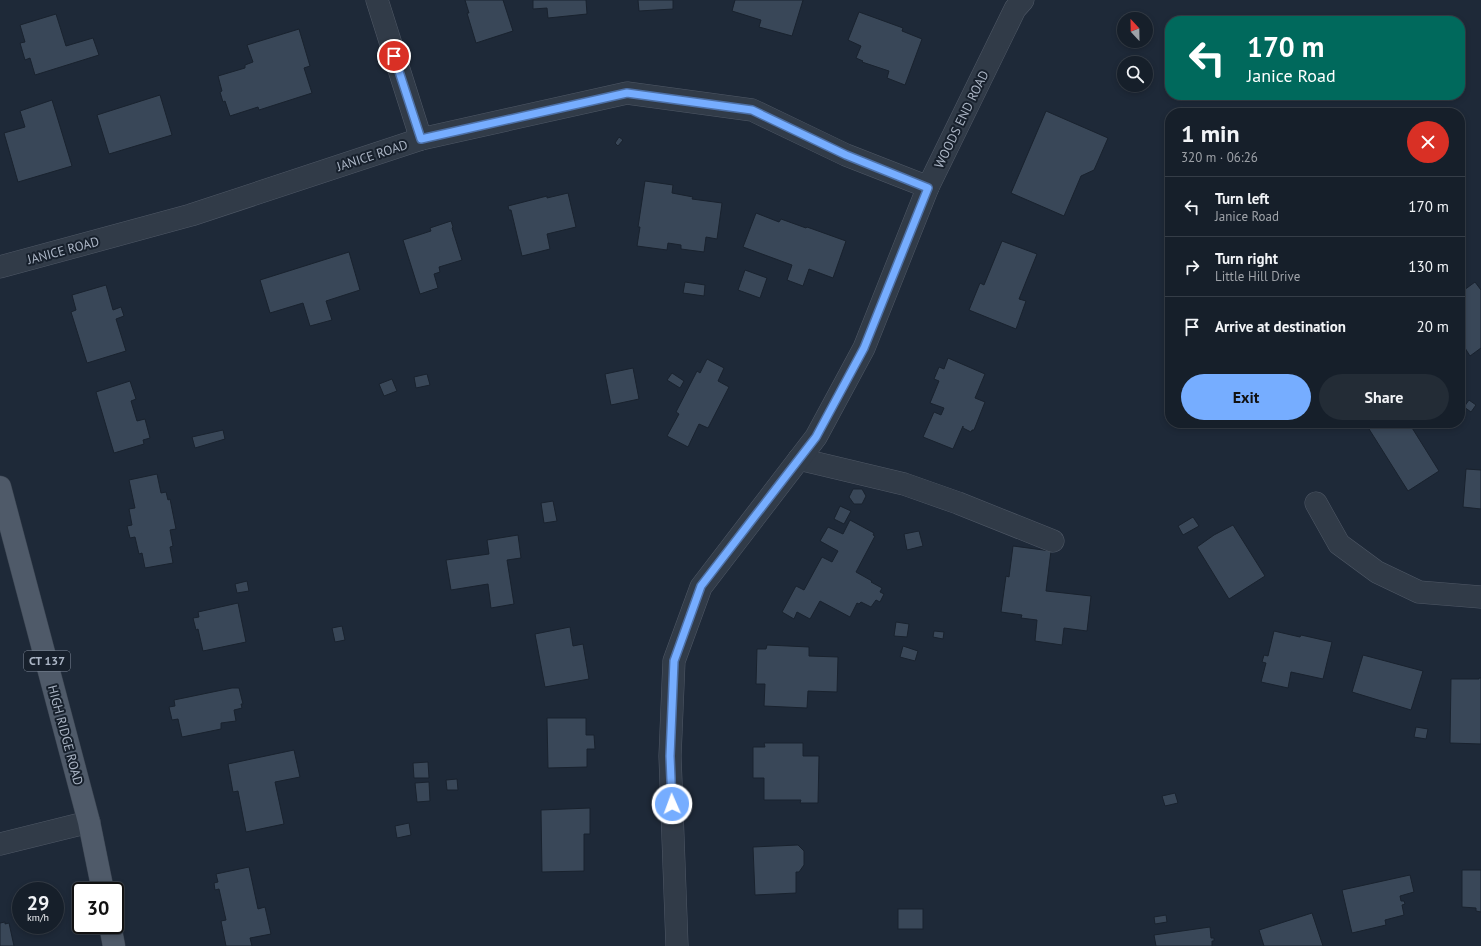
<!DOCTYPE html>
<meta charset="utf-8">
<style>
:root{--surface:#161f2a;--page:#232c36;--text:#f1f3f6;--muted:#9ea2a8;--line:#353d47;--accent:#76adff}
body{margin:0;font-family:"PT Sans",sans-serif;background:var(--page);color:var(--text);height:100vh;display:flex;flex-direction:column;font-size:15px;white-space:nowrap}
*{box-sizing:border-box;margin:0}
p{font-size:13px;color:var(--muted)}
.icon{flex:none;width:22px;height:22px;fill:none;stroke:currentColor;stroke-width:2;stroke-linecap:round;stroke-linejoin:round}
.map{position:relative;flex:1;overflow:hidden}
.panel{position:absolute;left:1165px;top:108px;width:300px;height:320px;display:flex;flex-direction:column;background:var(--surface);border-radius:16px;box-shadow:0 2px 6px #0003,0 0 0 1px var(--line)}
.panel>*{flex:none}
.top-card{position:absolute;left:1165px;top:16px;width:300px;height:84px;border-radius:16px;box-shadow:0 2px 6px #0003,0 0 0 1px var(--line);background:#00695c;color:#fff;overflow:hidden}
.needle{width:26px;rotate:338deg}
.buttons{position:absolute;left:1117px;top:12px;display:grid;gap:8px}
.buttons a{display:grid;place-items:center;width:36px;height:36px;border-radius:50%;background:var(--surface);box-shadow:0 2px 6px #0003,0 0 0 1px var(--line);font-size:20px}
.speed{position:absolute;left:12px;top:882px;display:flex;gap:8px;font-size:20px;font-weight:700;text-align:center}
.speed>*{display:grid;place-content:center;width:52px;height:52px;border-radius:50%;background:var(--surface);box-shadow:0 2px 6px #0003,0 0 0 1px var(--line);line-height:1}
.speed small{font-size:10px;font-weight:400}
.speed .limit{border:2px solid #111;border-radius:6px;background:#fff;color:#111}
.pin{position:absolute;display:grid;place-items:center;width:34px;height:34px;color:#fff;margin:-17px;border:2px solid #fff;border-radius:50%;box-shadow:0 1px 4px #0007}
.me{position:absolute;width:44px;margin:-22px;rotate:358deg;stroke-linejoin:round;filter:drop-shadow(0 0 3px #0008)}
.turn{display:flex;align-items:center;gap:14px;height:84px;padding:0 16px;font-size:18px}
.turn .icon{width:52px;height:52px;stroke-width:2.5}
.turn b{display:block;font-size:28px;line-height:34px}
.round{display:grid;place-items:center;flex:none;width:42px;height:42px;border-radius:21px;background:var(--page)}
.overview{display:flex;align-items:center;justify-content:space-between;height:68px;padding:0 16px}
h1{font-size:24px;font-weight:700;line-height:30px}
.primary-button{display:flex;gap:8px;margin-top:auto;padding:8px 16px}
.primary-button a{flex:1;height:46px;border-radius:24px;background:var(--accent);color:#111;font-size:16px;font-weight:700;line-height:46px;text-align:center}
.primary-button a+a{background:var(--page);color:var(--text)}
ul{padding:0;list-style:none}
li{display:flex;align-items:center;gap:12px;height:60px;padding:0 16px;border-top:1px solid var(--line)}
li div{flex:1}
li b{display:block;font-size:15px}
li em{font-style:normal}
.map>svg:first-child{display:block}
.building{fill:#394758;stroke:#19222e}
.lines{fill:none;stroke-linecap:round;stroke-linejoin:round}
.minor-casing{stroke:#4f5866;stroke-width:23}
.major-casing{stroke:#3b4451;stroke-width:23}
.minor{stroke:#313b48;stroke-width:22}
.major{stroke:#4f5a69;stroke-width:22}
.route-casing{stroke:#4d70a6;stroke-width:10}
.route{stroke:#76adff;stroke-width:7}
.labels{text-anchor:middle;stroke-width:4;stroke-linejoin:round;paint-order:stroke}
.shield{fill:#17202c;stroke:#7f8897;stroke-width:1}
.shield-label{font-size:12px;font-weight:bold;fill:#abb5c5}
.street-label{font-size:13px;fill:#abb5c5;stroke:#17202c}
</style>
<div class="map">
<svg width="1481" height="946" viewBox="0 0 1481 946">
<rect width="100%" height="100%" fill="#1e2938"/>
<g class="building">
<polygon points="465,0 503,0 513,31 476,43 467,13 469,13"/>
<polygon points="533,0 586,0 587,14 548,18 547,8 533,9"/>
<polygon points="638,0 673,0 673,9 639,11"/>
<polygon points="735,0 803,0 792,36 759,27 761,20 732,11"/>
<polygon points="859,12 903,28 902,31 922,39 905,85 887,78 889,71 862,62 863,61 856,58 861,46 848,40"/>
<polygon points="56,14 66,46 93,38 99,55 35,75 30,58 25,60 20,43 25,42 20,25"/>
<polygon points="299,29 310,66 304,68 312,93 259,110 258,107 230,116 225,101 223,102 220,92 222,91 218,76 245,68 245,65 253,62 247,45"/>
<polygon points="160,95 172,135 109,154 97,115"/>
<polygon points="52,100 72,166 18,182 4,133 25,127 20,111"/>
<polygon points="1046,111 1108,138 1094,170 1081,176 1064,216 1011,193"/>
<polygon points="619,137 623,140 618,146 615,143"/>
<polygon points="645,181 673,185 672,193 693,197 692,199 722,203 717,239 706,237 704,252 681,249 681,245 668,243 667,250 637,246 640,227 638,227"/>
<polygon points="568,193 576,227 547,234 550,249 522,256 511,210 509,210 508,206 547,196 547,198"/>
<polygon points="756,213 779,222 781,219 806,228 807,227 846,241 833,278 809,269 803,286 787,280 792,265 743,247"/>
<polygon points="451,221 453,227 452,228 462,260 439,267 440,272 434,274 438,288 420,294 403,240 431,231 430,228"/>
<polygon points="1002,241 1037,254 1019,299 1026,301 1016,329 969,310 980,283 984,285"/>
<polygon points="349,252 360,290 326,301 332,320 310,326 303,303 270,313 260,280"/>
<polygon points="745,270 767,278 760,298 738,290"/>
<polygon points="685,282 705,285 704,296 683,293"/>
<polygon points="1475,282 1481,290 1481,348 1470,356 1460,340 1460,293"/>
<polygon points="106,285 113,310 121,307 124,316 116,319 126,351 87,363 71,312 76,310 72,295"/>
<polygon points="948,358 985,374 975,398 985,402 974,430 972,430 971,432 963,428 963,426 953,449 923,437 934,412 941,415 944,408 930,403 939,381 934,379 939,367 944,369"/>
<polygon points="707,359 724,368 718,381 729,387 708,428 699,424 688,447 667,436 679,414 676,412 697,371 700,373"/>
<polygon points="633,368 639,399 611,405 605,374"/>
<polygon points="672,373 684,381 680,388 667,380"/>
<polygon points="427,374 430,385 416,388 414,377"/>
<polygon points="392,379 397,391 384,396 379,384"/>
<polygon points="130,381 136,399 131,401 137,421 145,419 150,438 143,440 144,444 114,453 96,392"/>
<polygon points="1469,400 1476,405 1471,412 1464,407"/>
<polygon points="1378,423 1409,423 1439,471 1408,491 1369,429"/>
<polygon points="223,430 225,439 195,448 192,437"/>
<polygon points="1466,469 1481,470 1481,509 1463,507"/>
<polygon points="157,474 161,493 166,492 168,500 170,499 176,529 170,530 173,546 170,547 173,563 145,568 142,553 139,554 135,537 130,538 127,526 132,525 129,509 135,508 129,480"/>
<polygon points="853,489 862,489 866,496 862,504 854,504 849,497"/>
<polygon points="553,501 557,521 544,523 541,503"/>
<polygon points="840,506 851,511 844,524 834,519"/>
<polygon points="1193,517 1199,526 1183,535 1178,526"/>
<polygon points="850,520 874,533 873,535 875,536 856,572 872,581 871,582 882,588 880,592 884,594 880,602 876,600 871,607 861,602 859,604 857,603 850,617 820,601 810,619 797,612 794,619 782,612 796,586 804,590 822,557 832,562 838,551 820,541 828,527 843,534"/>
<polygon points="1233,525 1265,576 1229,599 1197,547 1214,535"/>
<polygon points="919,531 923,546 907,550 904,534"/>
<polygon points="518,535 521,558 507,560 514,604 491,608 488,584 451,590 446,560 489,554 487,540"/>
<polygon points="1013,546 1051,551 1046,591 1091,596 1087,631 1064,628 1062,645 1035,641 1037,620 1021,618 1022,615 1001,612 1006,576 1009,577"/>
<polygon points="247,581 249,591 237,593 235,584"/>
<polygon points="238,603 246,642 203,651 198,629 196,630 193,618 199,617 198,612"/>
<polygon points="896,622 909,624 907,637 894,636"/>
<polygon points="342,626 345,640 335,642 332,628"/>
<polygon points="570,627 573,646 583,644 589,679 545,687 535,634"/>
<polygon points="934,631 944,632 943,639 933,637"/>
<polygon points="1274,631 1300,637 1301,635 1332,642 1323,679 1291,672 1288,688 1261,682 1266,663 1262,662 1264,655 1268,656"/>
<polygon points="767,645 809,647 809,656 838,657 837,692 808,691 807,708 764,706 765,684 756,684 757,649 766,649"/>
<polygon points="903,646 918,651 915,661 900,657"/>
<polygon points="1363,655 1423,671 1411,710 1352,692"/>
<polygon points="1479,678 1481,678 1481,744 1450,743 1451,679 1479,679"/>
<polygon points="232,688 239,688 243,704 241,704 242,708 234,710 236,721 221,723 221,729 182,737 178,719 172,720 169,707 175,706 174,700"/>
<polygon points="547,718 586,718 586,735 594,735 595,749 587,749 587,767 548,768"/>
<polygon points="1416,727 1428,729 1426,739 1414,737"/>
<polygon points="764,743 803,743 803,756 819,756 818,803 800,803 801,800 764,800 764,778 753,778 753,747 765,747"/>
<polygon points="294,750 300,777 275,782 284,824 246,832 238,791 233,792 228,764"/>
<polygon points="428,762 429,778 414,778 413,763"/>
<polygon points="457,779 458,790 447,790 446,780"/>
<polygon points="429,782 430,801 417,802 415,783"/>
<polygon points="1175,793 1178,803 1165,806 1162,796"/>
<polygon points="590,808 590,834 584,834 584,871 542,872 541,810"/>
<polygon points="409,823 411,835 397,838 395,826"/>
<polygon points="798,845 804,851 804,865 799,872 796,872 796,893 755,895 753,847"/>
<polygon points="249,867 258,909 265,907 271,934 250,938 252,946 226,946 221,921 226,920 219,889 215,890 214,883 218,882 216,874"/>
<polygon points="1462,870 1481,870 1481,912 1476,911 1476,908 1462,907"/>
<polygon points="1410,875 1414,892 1400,896 1401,901 1404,901 1405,904 1402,905 1404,915 1385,920 1386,925 1352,933 1342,890"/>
<rect x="898" y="909" width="25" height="20"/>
<polygon points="1312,913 1323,946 1264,946 1259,930"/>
<polygon points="1166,915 1167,922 1155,924 1154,917"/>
<polygon points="5,922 5,924 9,923 14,946 0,946 0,923"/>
<polygon points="1210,927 1211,938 1214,938 1214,941 1212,941 1212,946 1156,946 1154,935"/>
</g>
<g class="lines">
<defs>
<g id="minor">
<polyline points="377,0 421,139"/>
<polyline points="0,267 191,215 421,139 627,93 752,110 846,155 928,187"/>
<polyline points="799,459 904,484 958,503 1053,541"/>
<polyline points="1316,503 1339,544 1377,572 1419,592 1481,597"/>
<polyline points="0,844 89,822"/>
<polyline points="677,946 670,756 674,661 701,587 816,437 864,348 928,187 1015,9 1023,0"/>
</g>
<g id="major">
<polyline points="0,487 89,822 103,891"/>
<polyline points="110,925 114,946"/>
</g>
</defs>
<use href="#minor" class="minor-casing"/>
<use href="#major" class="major-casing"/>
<use href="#minor" class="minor"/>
<use href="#major" class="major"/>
</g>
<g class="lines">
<defs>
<polyline id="route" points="394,56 421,139 627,93 752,110 846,155 928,188 864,348 816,437 701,586 674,661 670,756 672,804"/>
</defs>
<use href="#route" class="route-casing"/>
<use href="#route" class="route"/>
</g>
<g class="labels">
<rect class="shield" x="24" y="651" width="46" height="20" rx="3"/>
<g class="shield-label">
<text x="47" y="665">CT 137</text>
</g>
<g class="street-label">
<text transform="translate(961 119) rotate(-64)" y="5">WOODS END ROAD</text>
<text transform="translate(372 155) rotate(-18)" y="5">JANICE ROAD</text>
<text transform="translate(63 250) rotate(-15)" y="5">JANICE ROAD</text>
<text transform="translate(66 735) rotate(75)" y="5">HIGH RIDGE ROAD</text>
</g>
</g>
</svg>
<div class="buttons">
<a><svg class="needle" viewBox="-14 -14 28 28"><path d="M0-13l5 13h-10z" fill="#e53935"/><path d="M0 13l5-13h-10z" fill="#9ea2a8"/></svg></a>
<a><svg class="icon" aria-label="search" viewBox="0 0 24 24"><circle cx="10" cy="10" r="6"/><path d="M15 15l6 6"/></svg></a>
</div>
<div class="speed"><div>29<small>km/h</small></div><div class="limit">30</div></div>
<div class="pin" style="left:394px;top:56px;background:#d93025"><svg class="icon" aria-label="arrive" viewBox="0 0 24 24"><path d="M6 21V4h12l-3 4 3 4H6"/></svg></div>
<svg class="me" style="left:672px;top:804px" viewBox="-20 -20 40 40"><circle r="17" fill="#76adff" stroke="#fff" stroke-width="3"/><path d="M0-11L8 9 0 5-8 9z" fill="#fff"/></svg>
<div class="top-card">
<div class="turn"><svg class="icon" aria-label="left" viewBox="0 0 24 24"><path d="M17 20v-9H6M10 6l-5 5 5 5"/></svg><div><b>170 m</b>Janice Road</div></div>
</div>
<section class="panel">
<div class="overview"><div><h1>1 min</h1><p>320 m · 06:26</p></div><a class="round" style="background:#d93025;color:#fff"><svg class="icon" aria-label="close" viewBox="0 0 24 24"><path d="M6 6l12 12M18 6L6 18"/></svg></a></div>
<ul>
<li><svg class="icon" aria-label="left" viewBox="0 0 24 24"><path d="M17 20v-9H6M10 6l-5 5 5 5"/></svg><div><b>Turn left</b><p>Janice Road</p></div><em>170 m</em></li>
<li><svg class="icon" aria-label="right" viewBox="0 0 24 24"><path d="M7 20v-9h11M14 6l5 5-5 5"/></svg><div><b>Turn right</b><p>Little Hill Drive</p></div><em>130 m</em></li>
<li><svg class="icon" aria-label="arrive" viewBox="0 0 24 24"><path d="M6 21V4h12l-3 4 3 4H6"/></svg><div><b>Arrive at destination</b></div><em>20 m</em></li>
</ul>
<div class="primary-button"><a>Exit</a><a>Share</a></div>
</section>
</div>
